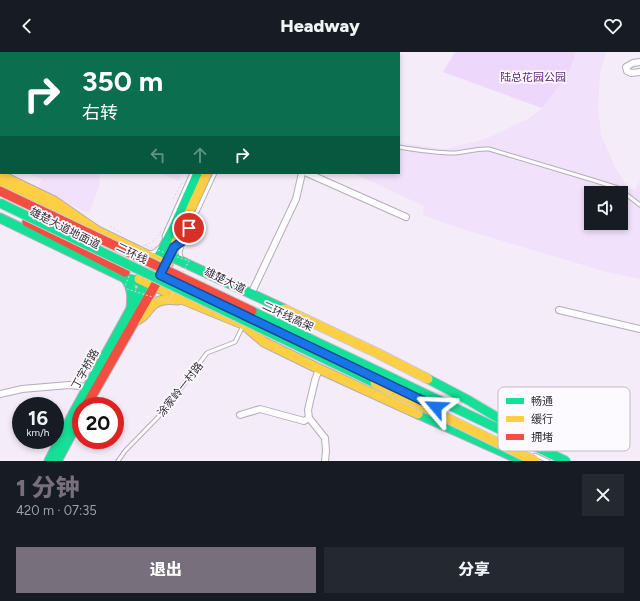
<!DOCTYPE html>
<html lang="zh">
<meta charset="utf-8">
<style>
:root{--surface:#171b24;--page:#242831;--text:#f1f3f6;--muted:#9ea1a6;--accent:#77707c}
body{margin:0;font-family:Figtree,"Noto Sans SC",sans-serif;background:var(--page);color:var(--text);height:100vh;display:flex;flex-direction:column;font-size:15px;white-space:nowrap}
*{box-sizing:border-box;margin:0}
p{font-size:13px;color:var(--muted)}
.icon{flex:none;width:22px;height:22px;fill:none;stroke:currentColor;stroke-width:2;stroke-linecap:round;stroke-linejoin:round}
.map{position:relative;height:409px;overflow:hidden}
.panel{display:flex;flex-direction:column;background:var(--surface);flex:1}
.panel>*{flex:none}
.guide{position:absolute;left:0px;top:0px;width:400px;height:122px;box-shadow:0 2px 6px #0003;background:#0b6e4f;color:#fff;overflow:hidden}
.buttons{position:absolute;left:584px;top:134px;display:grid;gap:8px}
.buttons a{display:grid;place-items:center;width:44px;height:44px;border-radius:0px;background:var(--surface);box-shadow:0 2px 6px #0003;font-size:20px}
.speed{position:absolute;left:12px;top:345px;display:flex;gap:8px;font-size:20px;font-weight:700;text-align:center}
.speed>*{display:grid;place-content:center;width:52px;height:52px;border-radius:50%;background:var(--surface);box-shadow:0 2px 6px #0003;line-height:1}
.speed small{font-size:10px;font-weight:400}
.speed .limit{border:6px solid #d22;background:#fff;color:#111}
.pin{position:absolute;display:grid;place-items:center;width:34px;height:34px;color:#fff;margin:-17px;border:2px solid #fff;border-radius:50%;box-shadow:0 1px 4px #0007}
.me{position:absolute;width:44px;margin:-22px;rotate:296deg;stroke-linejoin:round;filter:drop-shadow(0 0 3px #0008)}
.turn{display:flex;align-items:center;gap:14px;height:84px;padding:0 16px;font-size:18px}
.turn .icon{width:52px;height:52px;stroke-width:2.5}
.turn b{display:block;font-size:28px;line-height:34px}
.lanes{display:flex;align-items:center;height:38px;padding:0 16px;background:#0003;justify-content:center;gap:20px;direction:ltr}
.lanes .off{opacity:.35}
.round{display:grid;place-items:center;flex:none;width:42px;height:42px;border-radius:0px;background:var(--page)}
.summary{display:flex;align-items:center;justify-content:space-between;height:68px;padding:0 16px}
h1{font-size:24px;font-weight:800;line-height:30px;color:var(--accent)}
.button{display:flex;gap:8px;margin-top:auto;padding:8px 16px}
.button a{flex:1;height:46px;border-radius:0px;background:var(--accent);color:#fff;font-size:16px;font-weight:800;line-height:46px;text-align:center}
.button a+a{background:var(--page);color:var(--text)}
header{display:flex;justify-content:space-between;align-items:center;height:52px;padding:0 16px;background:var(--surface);font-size:18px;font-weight:800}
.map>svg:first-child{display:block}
.built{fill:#f1e1fb;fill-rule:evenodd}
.green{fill:#edd7fb}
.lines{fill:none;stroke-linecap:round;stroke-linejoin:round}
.lane-casing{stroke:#b4adb9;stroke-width:5}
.street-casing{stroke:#b4adb9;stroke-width:8}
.fast-casing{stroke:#b4adb9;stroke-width:11}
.slow-casing{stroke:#b4adb9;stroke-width:11}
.jam-casing{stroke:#b4adb9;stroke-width:11}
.path{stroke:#dad8dc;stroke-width:1;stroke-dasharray:2 2;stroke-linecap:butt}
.lane{stroke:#fdfcfe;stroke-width:3}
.street{stroke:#fdfcfe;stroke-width:6}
.fast{stroke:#16e098;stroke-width:9}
.slow{stroke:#ffcf43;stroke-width:9}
.jam{stroke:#f24e42;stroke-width:9}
.fast-bridge-casing{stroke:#cecad1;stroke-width:11;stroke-linecap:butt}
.slow-bridge-casing{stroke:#cecad1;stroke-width:11;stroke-linecap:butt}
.jam-bridge-casing{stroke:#cecad1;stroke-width:11;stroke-linecap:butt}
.path-bridge{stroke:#dad8dc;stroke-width:1;stroke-dasharray:2 2;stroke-linecap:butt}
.fast-bridge{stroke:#16e098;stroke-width:9}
.slow-bridge{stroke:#ffcf43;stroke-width:9}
.jam-bridge{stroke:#f24e42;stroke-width:9}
.route-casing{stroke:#114b97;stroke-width:10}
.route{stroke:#1a73e8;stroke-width:7}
.labels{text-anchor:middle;stroke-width:3.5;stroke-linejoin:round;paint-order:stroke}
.park-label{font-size:11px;fill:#61247e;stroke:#fcf9ff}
.street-label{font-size:11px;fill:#342d39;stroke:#fcf9ff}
.key{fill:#fcf9ff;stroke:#c0bcc4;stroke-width:1}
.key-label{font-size:11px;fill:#342d39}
</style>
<header><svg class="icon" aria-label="back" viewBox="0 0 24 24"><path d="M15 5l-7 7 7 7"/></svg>Headway<svg class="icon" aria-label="heart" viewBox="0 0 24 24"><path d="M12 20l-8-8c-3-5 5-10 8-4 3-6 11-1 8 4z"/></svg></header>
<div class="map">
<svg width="640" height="409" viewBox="0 0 640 409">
<rect width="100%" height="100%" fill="#f4ecf9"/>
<g class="built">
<polygon points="0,0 230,0 231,1 1,1 1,108 0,108"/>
<path d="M576,0h30l-6,21 -2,36 3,26 13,30 14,23 7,2 5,-9v98l-33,-7 -145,-43 -39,-14 1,-9 -71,-33h46v-30l45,6 39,-9 45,-21 12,-9 29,-37zM591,141h30v30h-30z"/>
<polygon points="28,121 100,121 99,134 89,161 37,138 42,127"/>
<polygon points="158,121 182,121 179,129"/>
</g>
<polygon class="green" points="455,0 576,0 569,21 542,56 443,20"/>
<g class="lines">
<defs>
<g id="lane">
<path d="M399,95c18,3 37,6 56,6 12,-1 22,-5 34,-4l107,32 22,7 22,17"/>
<polyline points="165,187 164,184 192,121"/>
<polyline points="150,201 154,200 160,195"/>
<polyline points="181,206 180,200 184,188 215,121"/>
<polyline points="535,403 548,409"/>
<polyline points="118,409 125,399 163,360 207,301 235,290 242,276"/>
</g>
<g id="street">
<polyline points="640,10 633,11 626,15 627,19 631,21 640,20"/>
<polyline points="307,121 406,165"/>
<polyline points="251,242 296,147 302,121"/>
<polyline points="559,258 640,277"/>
<polyline points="319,317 315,328 308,358 309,366 325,386 326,399 325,409"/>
<polyline points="0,342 22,337 69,333 88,335"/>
<polyline points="240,363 260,357 304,369 309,366"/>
</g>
<g id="fast">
<polyline points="252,1 253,0"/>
<polyline points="260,1 261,0"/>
<polyline points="0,166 125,226 146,231"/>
<polyline points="170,204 284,257"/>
<polyline points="154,214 174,175 198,121"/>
<path d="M125,226c8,10 7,20 6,32"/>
<polyline points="418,362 521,408"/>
<polyline points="49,409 73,362 148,226"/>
<polyline points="57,409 81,364"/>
</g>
<g id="slow">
<polyline points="0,123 54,149 96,178"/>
<polyline points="0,132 168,213"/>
<polyline points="167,210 207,121"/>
<polyline points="139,227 184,248 240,271"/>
<path d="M135,269c8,-3 9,-6 14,-12 7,-10 18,-10 29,-9"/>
<polyline points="244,273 264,290 315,315 418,362"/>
</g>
<g id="jam">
<polyline points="27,170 125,220"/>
<polyline points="86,354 158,228"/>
</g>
</defs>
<use href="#lane" class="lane-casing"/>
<use href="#street" class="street-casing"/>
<use href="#fast" class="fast-casing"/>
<use href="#slow" class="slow-casing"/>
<use href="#jam" class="jam-casing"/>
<g class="path">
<polyline points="240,0 243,1"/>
<polyline points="173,147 183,129"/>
<polyline points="110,174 121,181"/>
<path d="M145,193c8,-2 12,-7 16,-14l1,1"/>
</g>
<use href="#lane" class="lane"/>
<use href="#street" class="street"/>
<use href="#fast" class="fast"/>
<use href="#slow" class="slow"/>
<use href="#jam" class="jam"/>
<defs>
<g id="fast-bridge">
<polyline points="0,151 375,331"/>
<polyline points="252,259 566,409"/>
<polyline points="428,327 468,348 527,383"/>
</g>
<g id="slow-bridge">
<polyline points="284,257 377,301 428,327"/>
<polyline points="375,331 535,409"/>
</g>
<polyline id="jam-bridge" points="0,139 252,259"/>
</defs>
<use href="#fast-bridge" class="fast-bridge-casing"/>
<use href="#slow-bridge" class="slow-bridge-casing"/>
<use href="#jam-bridge" class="jam-bridge-casing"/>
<polygon class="path-bridge" points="143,193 189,209 168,250 124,236"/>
<use href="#fast-bridge" class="fast-bridge"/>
<use href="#slow-bridge" class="slow-bridge"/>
<use href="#jam-bridge" class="jam-bridge"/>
</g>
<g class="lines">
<defs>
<polyline id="route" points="189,176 184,188 174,195 160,223 436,355"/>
</defs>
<use href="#route" class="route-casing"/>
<use href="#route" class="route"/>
</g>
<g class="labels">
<g class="park-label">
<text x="533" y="29">陆总花园公园</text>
</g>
<g class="street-label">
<text transform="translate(65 176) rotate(27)" y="4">雄楚大道地面道</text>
<text transform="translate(132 201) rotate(26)" y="4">二环线</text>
<text transform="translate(225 228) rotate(26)" y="4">雄楚大道</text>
<text transform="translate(288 264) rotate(25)" y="4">二环线高架</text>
<text transform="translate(85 317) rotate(-61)" y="4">丁字桥路</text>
<text transform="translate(180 337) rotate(-52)" y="4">涂家岭一村路</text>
</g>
</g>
<rect x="498" y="335" width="132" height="64" rx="6" class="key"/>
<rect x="506" y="346" width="18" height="6" fill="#16e098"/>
<rect x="506" y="364" width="18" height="6" fill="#ffcf43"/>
<rect x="506" y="382" width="18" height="6" fill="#f24e42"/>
<g class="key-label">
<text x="531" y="353">畅通</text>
<text x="531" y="371">缓行</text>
<text x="531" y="389">拥堵</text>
</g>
</svg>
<div class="buttons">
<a><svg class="icon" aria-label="sound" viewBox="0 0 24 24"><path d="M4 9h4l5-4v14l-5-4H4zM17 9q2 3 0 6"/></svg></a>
</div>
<div class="speed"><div>16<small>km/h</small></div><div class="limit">20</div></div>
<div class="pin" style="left:189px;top:176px;background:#d93025"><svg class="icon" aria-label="arrive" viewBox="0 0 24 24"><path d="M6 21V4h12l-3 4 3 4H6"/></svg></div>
<svg class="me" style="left:436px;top:355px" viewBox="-20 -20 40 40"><path d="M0-17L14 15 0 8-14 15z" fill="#1a73e8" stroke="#fff" stroke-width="4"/></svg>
<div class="guide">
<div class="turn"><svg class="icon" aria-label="right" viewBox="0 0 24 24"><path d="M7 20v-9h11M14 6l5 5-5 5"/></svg><div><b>350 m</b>右转</div></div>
<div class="lanes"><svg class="icon off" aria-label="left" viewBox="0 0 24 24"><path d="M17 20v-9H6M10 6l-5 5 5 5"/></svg><svg class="icon off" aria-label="ahead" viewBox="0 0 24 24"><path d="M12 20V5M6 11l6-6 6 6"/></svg><svg class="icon" aria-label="right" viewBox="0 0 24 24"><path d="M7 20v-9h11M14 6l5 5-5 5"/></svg></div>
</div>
</div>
<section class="panel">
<div class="summary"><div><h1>1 分钟</h1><p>420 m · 07:35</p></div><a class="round"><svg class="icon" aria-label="close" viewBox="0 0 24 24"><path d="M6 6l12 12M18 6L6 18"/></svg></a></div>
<div class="button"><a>退出</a><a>分享</a></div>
</section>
